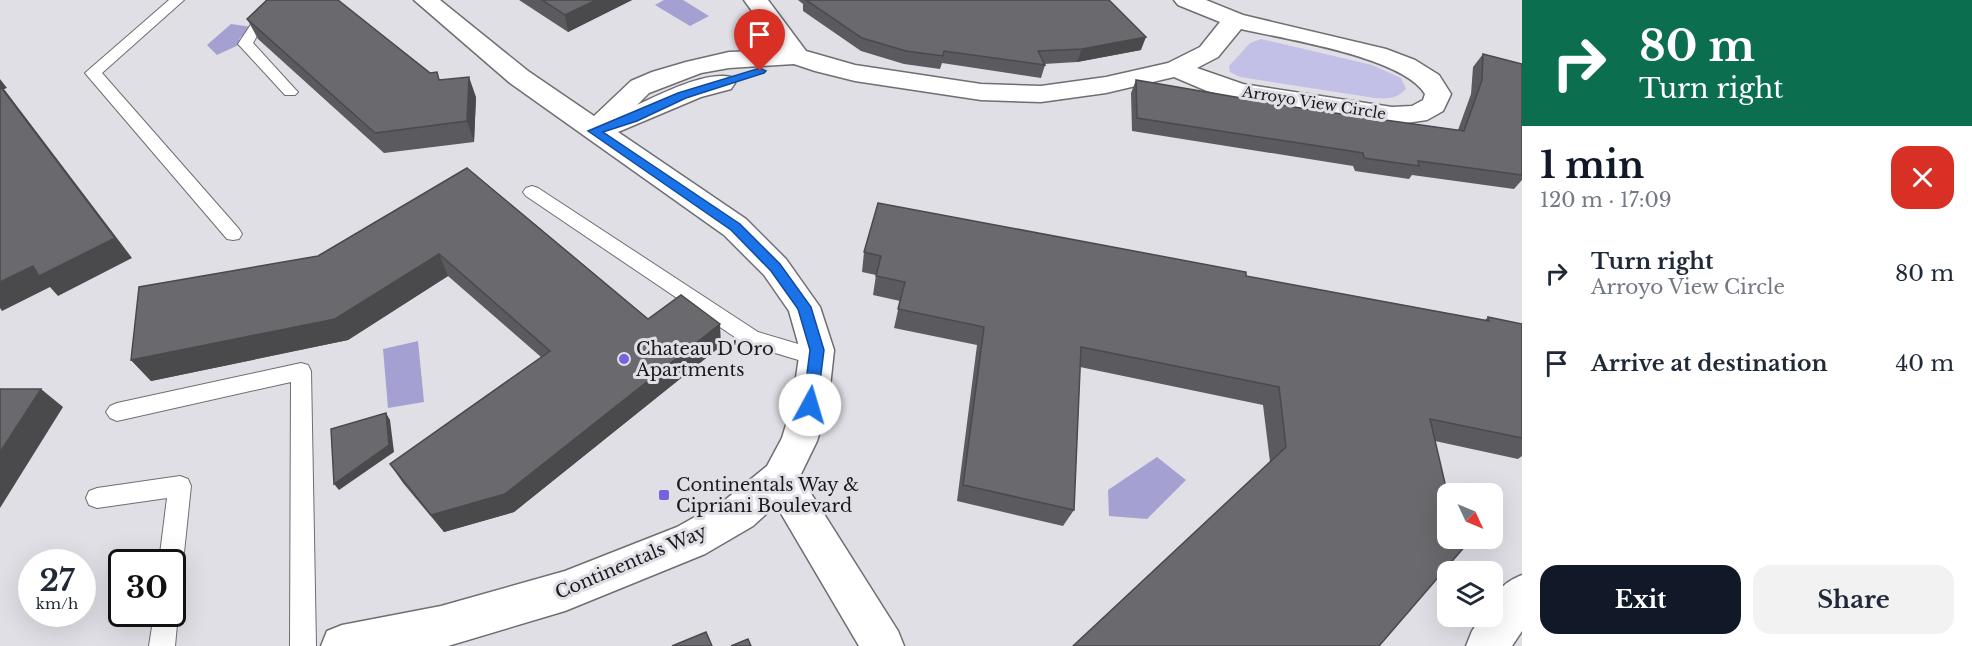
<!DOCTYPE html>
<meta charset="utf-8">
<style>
:root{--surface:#fff;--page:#f2f2f3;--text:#1f2937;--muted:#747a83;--accent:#111827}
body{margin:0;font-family:"Libre Baskerville",serif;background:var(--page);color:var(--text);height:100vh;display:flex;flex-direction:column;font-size:22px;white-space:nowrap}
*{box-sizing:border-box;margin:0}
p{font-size:20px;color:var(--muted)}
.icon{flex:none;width:33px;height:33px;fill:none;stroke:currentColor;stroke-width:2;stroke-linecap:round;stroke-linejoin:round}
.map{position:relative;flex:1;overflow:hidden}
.drawer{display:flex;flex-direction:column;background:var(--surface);width:450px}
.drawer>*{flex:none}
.top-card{background:#0b6e4f;color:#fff;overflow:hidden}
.needle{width:39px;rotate:134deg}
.buttons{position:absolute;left:1437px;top:483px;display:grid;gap:12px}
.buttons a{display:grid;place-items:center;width:66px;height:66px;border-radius:12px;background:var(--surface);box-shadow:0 6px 24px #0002;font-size:30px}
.speed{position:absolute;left:18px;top:549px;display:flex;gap:12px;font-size:30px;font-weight:700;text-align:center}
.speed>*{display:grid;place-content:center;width:78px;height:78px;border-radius:50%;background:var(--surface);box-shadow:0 6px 24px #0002;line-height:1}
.speed small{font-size:15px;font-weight:400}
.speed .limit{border:3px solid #111;border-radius:9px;background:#fff;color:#111}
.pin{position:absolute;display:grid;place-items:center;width:51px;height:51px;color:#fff;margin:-62px -26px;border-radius:50% 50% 50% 0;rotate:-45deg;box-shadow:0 0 6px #0007}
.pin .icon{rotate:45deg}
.me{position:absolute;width:66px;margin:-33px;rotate:6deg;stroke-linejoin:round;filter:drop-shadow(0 0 4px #0008)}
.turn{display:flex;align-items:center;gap:21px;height:126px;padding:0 18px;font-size:27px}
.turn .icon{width:78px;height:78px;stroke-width:2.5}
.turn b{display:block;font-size:42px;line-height:51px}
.round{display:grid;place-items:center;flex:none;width:63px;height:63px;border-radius:18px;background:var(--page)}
.overview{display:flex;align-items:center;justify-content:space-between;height:102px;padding:0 18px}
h1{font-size:36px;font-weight:800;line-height:45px;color:var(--accent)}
.cta{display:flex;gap:12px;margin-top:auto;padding:12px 18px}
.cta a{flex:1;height:69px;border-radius:18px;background:var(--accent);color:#fff;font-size:24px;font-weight:800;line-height:69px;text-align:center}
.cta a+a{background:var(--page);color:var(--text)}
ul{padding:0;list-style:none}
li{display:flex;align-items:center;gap:18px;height:90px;padding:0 18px}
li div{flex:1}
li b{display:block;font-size:22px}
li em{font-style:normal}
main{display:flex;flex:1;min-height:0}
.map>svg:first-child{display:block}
.green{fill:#c2c0e6}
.water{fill:#a4a0d2}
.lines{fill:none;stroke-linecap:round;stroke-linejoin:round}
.lane-casing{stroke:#6e6e73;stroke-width:2}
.street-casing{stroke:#6e6e73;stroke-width:3}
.secondary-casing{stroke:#6e6e73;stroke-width:3}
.lane{fill:#fff;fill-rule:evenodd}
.street{fill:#fff;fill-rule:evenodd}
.secondary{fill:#fff;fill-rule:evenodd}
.wall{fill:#5a5a5f}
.shaded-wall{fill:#4a4a4d}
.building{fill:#69696e;stroke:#4a4a4d;stroke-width:1.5}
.route{fill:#1a73e8;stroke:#114b97;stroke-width:1.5}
.poi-dot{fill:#7761dc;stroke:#e0dfe6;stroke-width:2}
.labels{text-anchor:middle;stroke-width:6;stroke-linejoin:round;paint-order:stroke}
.far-street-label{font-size:15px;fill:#1b1b1d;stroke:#e0dfe6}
.poi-label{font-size:18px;fill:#1b1b1d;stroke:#e0dfe6;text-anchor:start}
.street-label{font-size:18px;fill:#1b1b1d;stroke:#e0dfe6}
</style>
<main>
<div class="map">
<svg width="1522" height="646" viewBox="0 0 1522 646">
<rect width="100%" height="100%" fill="#e0dfe6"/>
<path class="green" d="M1261,39l111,26 29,13 5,11c-10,10 -17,10 -31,9l-135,-21 -10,-5 -1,-6 21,-23z"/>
<g class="water">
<polygon points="664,0 683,0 709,16 690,26 655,5"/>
<polygon points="231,24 252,27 239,39 243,43 217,55 207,45"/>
<polygon points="418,341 424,402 388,408 383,349"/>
<polygon points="1157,457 1186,480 1147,519 1109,516 1108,490"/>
</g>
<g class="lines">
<defs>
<g id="lane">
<polygon points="169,0 184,0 102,73 239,229 242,234 239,239 233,240 227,239 85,73"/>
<polygon points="267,0 282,0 273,8 253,43 295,89 298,92 295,95 285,95 238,44"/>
<polygon points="532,186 538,188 758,332 822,351 825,357 822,363 815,365 745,344 526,196 523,192 526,188"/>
<polygon points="301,363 308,365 311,371 316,646 290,646 291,382 117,421 110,418 106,412 110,406 117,403"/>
<polygon points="180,476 188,479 191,486 183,562 179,570 172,573 172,562 159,562 167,498 97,508 89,505 86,498 89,491 97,488"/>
<polygon points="172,604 178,614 175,646 149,646 154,614 172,614"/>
</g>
<path id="street" d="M414,0h26l88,71 66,45 37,-35 21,-9 34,-10 43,-10 51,-2 -36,-50h24l38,51 49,14 126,19 60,2 65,-9 62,-14 32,-16 20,-25 -42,-17 -4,-5h32l37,15 143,34 29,11 24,15 12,19 -8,17 -16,9 -35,5 -149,-25 -36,-9 -33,-14 -68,16 -65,9 -60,-2 -126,-19 -40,-10 -21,-7 -65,4 -28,5 -52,20 -12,12c24,-11 68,-34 94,-28l4,6 -4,6 -30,8 -83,35 128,87 40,40 34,48 14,43 -6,55 -11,36 -17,35 98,155 6,15h-45l-83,-141 -23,21 -48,28 -140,57 -117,35h-127l6,-15 15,-6 99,-19 124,-35 112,-44 48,-27 42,-34 15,-28 10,-33 8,-55 -11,-39 -25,-36 -40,-40 -214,-152zM1241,29c43,10 162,28 184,65l-2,6 -11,6 -20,1 -149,-23 -46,-16 21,-11z"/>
<path id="secondary" d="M1522,575v56l-10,15h-46l6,-15 10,-15h10c0,-22 10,-33 30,-41z"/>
</defs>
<use href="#lane" class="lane-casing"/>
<use href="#street" class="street-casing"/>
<use href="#secondary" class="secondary-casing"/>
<use href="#lane" class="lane"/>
<use href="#street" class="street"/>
<use href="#secondary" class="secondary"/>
</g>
<g class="wall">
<polygon points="519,0 632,0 568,32"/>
<polygon points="798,0 1109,0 1141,50 1077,62 1044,64 1045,65 1041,78 942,63 940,69 904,64 861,51 803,11 803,4"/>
<polygon points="340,2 440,80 476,97 474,142 384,153 258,39 247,19"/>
<polygon points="1483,54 1522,175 1522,180 1514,189 1412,175 1409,179 1355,171 1353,166 1132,131 1131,93 1136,80 1306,109 1458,130 1471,94 1473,67"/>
<polygon points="467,168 648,319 721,346 514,512 444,532 403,483 390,464 541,357 448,276 348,340 151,381 131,360 318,256"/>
<polygon points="864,252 1246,276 1485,320 1488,317 1522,324 1522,456 1518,459 1435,441 1270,462 1263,405 1080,367 1074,510 1063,526 957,501 977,345 894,328 900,301 873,295 876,275 862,272"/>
</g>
<g class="shaded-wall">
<polygon points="596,0 632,0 568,32 565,15"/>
<polygon points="1146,37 1141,50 1077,62 1082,49"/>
<polygon points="469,77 476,97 474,142 467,121"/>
<polygon points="0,79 7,88 4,89 132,258 58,296 50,287 2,311 0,308"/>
<polygon points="439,254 448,276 348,340 151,381 131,360"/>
<polygon points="720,324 721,346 514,512 444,532 431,515"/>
<polygon points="41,389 63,407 0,508 0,452"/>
<polygon points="386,413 390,420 394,452 339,490 334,484"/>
</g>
<g class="building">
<polygon points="267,0 338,0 430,73 437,72 439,80 469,77 467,121 375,133 247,19"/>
<polygon points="542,0 596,0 565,15"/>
<polygon points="806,0 1109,0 1146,37 1082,49 1038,51 1045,65 944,51 943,56 906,51 862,38"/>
<polygon points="1483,54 1522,64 1522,175 1418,161 1419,166 1364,158 1363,153 1137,118 1136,80 1306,109 1464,131 1482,80"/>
<polygon points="0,86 115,238 39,276 33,266 0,282"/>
<polygon points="467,168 648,319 681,295 720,324 505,494 431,515 390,464 550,351 439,254 335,319 131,360 139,287 318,256"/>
<polygon points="878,203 1246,272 1246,276 1489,321 1488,317 1522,324 1522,438 1430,419 1447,492 1454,493 1454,494 1448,494 1448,538 1464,538 1466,545 1379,646 1073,646 1286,447 1279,387 1081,347 1074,510 963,485 984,327 898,309 905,282 876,276 881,256 864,252"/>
<polygon points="0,389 41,389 0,452"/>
<polygon points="386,413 389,445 334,484 331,429"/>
<polygon points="706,632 712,646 672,646"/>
<polygon points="748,639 751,646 731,646"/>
</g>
<polygon class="route" points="760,68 766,71 764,73 686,98 637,121 603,132 740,224 780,264 811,307 824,350 817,405 815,409 810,411 805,409 803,405 810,350 798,309 771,271 731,230 588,131 678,93"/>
<g class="poi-dot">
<circle cx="624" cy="359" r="6"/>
<rect x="658" y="489" width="12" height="12" rx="3"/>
</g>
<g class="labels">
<g class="far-street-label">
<text transform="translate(1314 103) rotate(9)" y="5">Arroyo View Circle</text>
</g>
<g class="poi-label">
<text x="636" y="355">Chateau D'Oro<tspan x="636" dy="21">Apartments</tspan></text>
<text x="676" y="491">Continentals Way &amp;<tspan x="676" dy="21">Cipriani Boulevard</tspan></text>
</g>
<g class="street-label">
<text transform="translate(631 562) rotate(-23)" y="6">Continentals Way</text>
</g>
</g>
</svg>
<div class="buttons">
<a><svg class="needle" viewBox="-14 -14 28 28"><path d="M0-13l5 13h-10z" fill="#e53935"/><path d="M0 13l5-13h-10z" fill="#747a83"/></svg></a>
<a><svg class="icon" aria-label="layers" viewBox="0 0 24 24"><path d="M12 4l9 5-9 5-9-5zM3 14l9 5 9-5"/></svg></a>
</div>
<div class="speed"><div>27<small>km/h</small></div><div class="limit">30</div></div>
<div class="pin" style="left:760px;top:71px;background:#d93025"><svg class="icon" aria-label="arrive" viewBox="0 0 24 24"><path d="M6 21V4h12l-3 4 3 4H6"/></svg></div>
<svg class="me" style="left:810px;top:405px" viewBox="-20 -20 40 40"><circle r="19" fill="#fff"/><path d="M0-13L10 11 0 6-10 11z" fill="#1a73e8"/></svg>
</div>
<section class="drawer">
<div class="top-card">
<div class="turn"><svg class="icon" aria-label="right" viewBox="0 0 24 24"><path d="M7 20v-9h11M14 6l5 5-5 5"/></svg><div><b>80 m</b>Turn right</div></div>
</div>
<div class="overview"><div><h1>1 min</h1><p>120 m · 17:09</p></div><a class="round" style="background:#d93025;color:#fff"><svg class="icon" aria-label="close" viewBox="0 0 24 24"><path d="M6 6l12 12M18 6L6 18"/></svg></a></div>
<ul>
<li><svg class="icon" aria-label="right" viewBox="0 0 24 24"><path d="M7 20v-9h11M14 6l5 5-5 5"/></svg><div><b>Turn right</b><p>Arroyo View Circle</p></div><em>80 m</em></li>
<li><svg class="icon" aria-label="arrive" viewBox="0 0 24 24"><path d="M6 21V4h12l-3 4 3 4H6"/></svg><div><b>Arrive at destination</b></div><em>40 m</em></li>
</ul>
<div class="cta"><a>Exit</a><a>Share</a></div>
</section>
</main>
